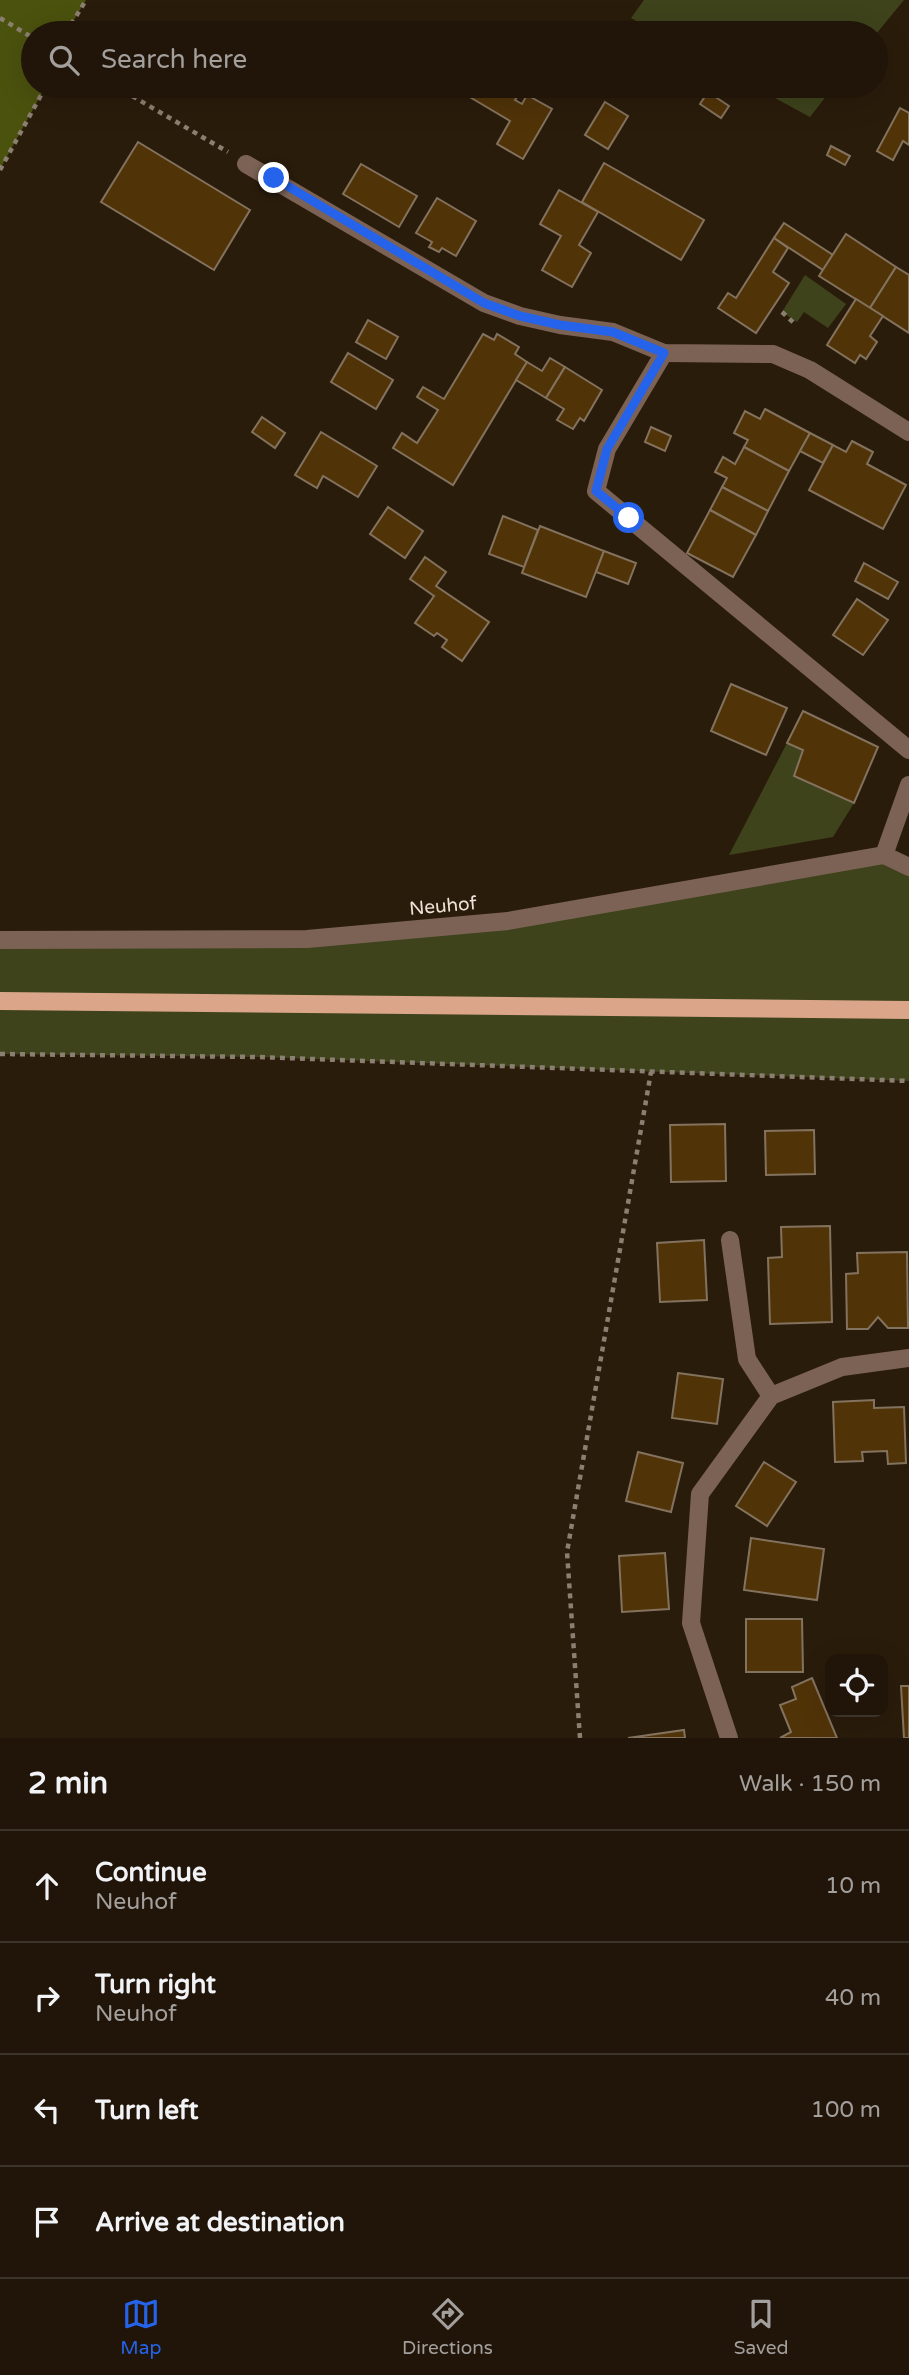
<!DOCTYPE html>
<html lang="en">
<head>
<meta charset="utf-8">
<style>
	body { margin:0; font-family:"Varela Round",sans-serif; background:#2d2216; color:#f1f3f6 }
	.controls { position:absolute; right:21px; bottom:21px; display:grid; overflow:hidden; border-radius:14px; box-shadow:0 7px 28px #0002 }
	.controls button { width:63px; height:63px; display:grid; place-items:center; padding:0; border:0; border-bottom:2px solid #3d3429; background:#201508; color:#f1f3f6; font:35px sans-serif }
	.stop { position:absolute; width:21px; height:21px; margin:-16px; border:5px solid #2563eb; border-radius:50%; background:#fff }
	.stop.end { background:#2563eb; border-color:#fff; box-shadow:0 2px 7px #0008 }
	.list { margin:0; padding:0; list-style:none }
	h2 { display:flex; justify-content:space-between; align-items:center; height:91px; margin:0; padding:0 28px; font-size:30px }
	h2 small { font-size:23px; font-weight:400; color:#a29f9c }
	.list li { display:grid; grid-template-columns:46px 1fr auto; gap:21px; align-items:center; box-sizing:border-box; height:112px; padding:0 28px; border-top:2px solid #3d3429 }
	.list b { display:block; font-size:26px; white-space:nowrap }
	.list p { margin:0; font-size:23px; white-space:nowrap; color:#a29f9c }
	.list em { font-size:23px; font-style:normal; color:#a29f9c }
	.icon { flex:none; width:38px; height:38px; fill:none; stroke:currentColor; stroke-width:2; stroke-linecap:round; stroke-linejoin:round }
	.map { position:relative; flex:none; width:909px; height:1738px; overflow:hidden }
	.search { position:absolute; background:#201508; box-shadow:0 7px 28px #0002; left:21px; right:21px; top:21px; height:77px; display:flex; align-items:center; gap:18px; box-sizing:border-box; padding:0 24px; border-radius:38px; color:#a29f9c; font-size:26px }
	.sheet { height:539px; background:#201508 }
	nav { display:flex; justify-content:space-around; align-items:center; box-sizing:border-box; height:98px; border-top:2px solid #3d3429; background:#201508; font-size:19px; color:#a29f9c }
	nav a { display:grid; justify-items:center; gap:4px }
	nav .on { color:#2563eb }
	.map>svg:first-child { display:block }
	.green { fill:#3e431c }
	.forest { fill:#4b520e }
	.building { fill:#513308; stroke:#83725e; stroke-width:2 }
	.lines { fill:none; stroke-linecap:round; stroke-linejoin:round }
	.path { stroke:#8b7f71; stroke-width:4.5; stroke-dasharray:5 5; stroke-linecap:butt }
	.minor { stroke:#7c6255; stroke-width:18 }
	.major { stroke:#daa589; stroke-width:18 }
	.route { stroke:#2563eb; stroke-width:9 }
	.labels { text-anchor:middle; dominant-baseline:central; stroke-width:7; stroke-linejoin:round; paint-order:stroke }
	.street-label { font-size:19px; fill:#ece2d7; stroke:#2a1c0b }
</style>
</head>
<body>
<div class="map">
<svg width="909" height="1738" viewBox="0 0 909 1738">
	<rect width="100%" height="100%" fill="#2a1c0b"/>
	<g class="green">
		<path d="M644,0h260l-28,34 -218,-1 -27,-15z"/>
		<path d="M753,86h81l-24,31z"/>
		<path d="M805,275l41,29 -18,24 -24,-16 -7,10 -15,-10z"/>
		<path d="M787,743l16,7 -9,26 60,27 -21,34 -104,18z"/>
		<path d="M884,855l25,12v214l-650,-24 -259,-3v-116l307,1 201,-18z"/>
	</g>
	<path class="forest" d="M0,0h86l-20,33h-33v53h13l-46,83z"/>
	<g class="building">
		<path d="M468,86h30l19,11 -2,3 7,4 5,-9 25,14 -29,50 -26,-15 13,-23 -47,-28z"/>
		<path d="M708,92l21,14 -8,12 -21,-14z"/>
		<path d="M605,102l23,14 -20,33 -23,-14z"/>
		<path d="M900,108l9,5v32l-6,-4 -10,19 -16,-9z"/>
		<path d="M138,142l112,68 -36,60 -113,-68z"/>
		<path d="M831,146l19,10 -5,9 -18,-10z"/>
		<path d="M604,163l100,57 -23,40 -99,-58z"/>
		<path d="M361,164l56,32 -18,31 -56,-33z"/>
		<path d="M559,190l39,22 -19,33 12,8 -19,34 -30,-17 19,-34 -21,-12z"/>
		<path d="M437,198l39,23 -20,35 -14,-8 -3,4 -10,-5 3,-5 -16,-9z"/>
		<path d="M784,223l49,32 -10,15 -49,-32z"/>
		<path d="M846,234l50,33 -26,41 -51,-32z"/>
		<path d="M774,238l14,10 -15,24 16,11 -33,50 -38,-25 10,-15 8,5z"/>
		<path d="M896,267l13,8v58l-39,-25z"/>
		<path d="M856,299l27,17 -13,20 7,6 -11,17 -6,-4 -5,8 -28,-18z"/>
		<path d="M368,320l30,17 -12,22 -30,-17z"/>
		<path d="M483,334l11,6 3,-6 22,13 -4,7 12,8 -74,123 -60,-37 9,-15 15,10 21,-33 -21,-13 6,-10 21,12z"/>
		<path d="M348,353l45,27 -17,29 -45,-27z"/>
		<path d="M550,358l15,9 -19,31 -30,-18 11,-18 15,9z"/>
		<path d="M565,367l37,23 -18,31 -4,-3 -7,11 -16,-9 7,-11 -18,-11z"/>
		<path d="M765,409l45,24 -21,38 -45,-24 4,-7 -14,-7 11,-22 15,8z"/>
		<path d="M262,417l23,16 -10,15 -23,-16z"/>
		<path d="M651,427l20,9 -6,15 -20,-9z"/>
		<path d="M321,432l56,34 -19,31 -35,-21 -6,12 -22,-13z"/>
		<path d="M810,433l23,12 -10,18 -23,-12z"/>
		<path d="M852,441l21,11 -6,12 39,21 -23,44 -74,-39 24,-45 13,7z"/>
		<path d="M744,447l45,24 -21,40 -46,-24 5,-9 -12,-6 8,-15 12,7z"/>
		<path d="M722,487l46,24 -12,24 -46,-25z"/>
		<path d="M388,507l35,24 -18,27 -35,-24z"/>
		<path d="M710,510l46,25 -23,42 -46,-24z"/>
		<path d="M503,516l35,14 -14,37 -35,-13z"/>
		<path d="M540,526l64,25 -18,46 -64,-24z"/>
		<path d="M604,551l32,12 -8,21 -32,-12z"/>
		<path d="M425,557l21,15 -10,14 53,36 -27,39 -20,-14 5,-7 -10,-7 -3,3 -19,-13 19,-27 -24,-17z"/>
		<path d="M864,563l34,19 -10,17 -33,-18z"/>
		<path d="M857,599l31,21 -25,35 -30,-20z"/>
		<path d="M731,684l56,24 -21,47 -55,-24z"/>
		<path d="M803,711l75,36 -24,56 -60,-27 9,-26 -16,-7z"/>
		<path d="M725,1124l1,57 -55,1 -1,-57z"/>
		<path d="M814,1130l1,44 -49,1 -1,-44z"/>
		<path d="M830,1226l2,96 -62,2 -2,-66 14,-1 -1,-30z"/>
		<path d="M704,1240l3,60 -47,2 -3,-59z"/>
		<path d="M907,1252l1,76h-20l-10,-11 -10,12h-21l-1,-55 12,-1 -1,-20z"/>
		<path d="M678,1373l45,6 -6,45 -45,-6z"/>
		<path d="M874,1400v8l30,-1 2,56 -18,1 -1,-13 -25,1 1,9 -28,1 -2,-60z"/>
		<path d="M638,1452l45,11 -12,49 -45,-11z"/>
		<path d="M764,1462l32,20 -29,44 -31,-20z"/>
		<path d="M751,1538l73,11 -7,51 -73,-10z"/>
		<path d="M665,1553l4,56 -47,3 -3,-56z"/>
		<path d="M746,1619h56l1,53h-57z"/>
		<path d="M812,1678l25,60h-57l11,-6 -11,-27 16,-6 -4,-12z"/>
		<path d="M901,1686h8v52h-5z"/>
		<path d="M684,1730l1,8h-57z"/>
	</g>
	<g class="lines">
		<g class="path">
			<path d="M0,18l33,20"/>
			<path d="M66,33l20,-33"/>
			<path d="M115,86l113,66"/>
			<path d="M0,170l46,-84"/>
			<path d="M782,312l14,13"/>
			<path d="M0,1054l258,3 651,24"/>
			<path d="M580,1738l-13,-186 84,-480"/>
		</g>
		<g class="minor">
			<path d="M246,164l238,139 36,13 40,9 53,7 51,21 109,1 37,16 99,62"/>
			<path d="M664,353l-57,96 -11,42 313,259"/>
			<path d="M884,855l25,-70"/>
			<path d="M0,940l307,-1 201,-18 376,-66 25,12"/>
			<path d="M730,1240l17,119 24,37"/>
			<path d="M729,1738l-38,-115 9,-129 71,-98 71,-29 67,-9"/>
		</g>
		<path class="major" d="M0,1001l909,9"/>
	</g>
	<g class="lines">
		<path class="route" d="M274,178l210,125 36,13 40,9 53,7 51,21 -57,96 -11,42 33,27"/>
	</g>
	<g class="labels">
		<g class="street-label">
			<text transform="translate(443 906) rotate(-5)">Neuhof</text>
		</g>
	</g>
</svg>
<div class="controls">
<button><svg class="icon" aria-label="locate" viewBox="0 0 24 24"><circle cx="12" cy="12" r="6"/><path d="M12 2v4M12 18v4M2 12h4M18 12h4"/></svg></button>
</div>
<div class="stop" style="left:629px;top:518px"></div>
<div class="stop end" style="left:274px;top:178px"></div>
<div class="search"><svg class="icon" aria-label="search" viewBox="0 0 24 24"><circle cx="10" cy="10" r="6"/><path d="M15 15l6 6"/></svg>Search here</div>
</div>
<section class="sheet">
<h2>2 min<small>Walk · 150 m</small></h2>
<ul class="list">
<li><svg class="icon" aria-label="ahead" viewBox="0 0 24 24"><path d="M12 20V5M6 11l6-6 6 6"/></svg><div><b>Continue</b><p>Neuhof</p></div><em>10 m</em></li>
<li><svg class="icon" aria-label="right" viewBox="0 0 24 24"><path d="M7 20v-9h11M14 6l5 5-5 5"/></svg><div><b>Turn right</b><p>Neuhof</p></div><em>40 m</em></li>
<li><svg class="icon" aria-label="left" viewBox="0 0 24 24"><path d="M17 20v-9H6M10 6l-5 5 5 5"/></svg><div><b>Turn left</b></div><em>100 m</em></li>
<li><svg class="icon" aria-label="arrive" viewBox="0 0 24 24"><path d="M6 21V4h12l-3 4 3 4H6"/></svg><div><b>Arrive at destination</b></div></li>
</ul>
</section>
<nav>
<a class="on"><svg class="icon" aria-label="map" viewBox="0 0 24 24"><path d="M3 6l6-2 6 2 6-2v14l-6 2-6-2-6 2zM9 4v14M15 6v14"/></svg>Map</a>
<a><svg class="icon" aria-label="directions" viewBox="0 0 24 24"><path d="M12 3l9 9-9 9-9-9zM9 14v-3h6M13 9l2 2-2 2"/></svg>Directions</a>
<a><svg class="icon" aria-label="saved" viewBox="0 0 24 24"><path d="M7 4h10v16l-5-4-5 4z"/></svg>Saved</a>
</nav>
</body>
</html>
